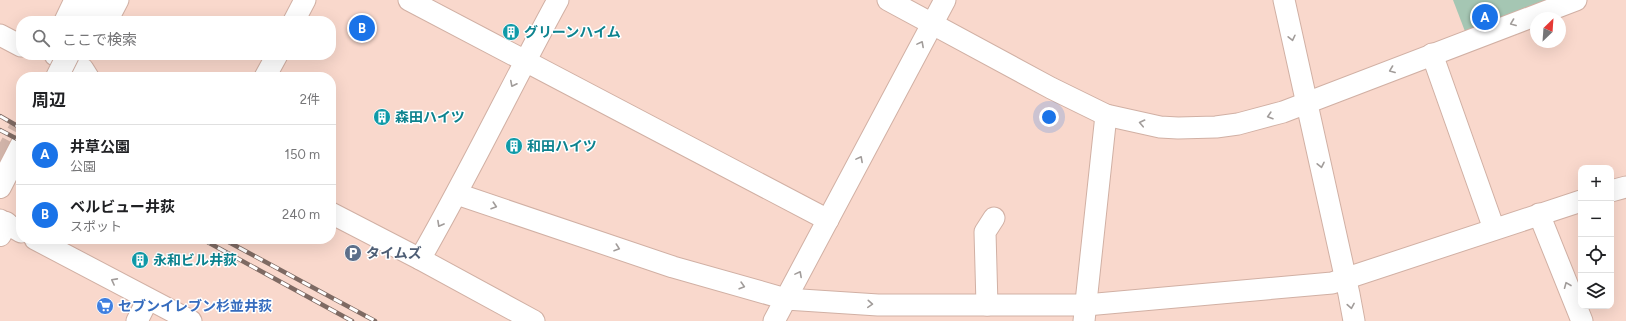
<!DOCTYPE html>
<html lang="ja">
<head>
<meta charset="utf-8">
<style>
	body { margin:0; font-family:Figtree,"Noto Sans JP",sans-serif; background:#f6f6f6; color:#202124 }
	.controls { position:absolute; right:12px; bottom:12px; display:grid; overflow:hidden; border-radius:8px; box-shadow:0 4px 16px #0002 }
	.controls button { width:36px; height:36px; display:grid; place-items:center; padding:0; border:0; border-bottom:1px solid #e0e0e0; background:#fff; color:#202124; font:20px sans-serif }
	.compass { position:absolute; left:1530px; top:12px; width:36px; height:36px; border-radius:50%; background:#fff; box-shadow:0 4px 16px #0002; rotate:25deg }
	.you { position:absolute; left:1049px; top:117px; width:14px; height:14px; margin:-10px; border:3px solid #fff; border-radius:50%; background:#1a73e8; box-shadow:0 0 0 6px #1a73e833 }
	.badge { display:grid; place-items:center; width:26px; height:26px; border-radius:50%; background:#1a73e8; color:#fff; font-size:13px; font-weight:700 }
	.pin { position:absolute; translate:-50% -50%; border:2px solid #fff; box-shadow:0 1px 4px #0006 }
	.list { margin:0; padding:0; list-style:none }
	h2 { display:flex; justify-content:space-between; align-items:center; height:52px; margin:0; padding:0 16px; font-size:17px }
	h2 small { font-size:13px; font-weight:400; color:#757577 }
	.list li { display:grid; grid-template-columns:26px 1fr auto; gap:12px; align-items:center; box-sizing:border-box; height:60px; padding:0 16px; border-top:1px solid #e0e0e0 }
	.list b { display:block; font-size:15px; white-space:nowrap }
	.list p { margin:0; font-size:13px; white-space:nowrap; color:#757577 }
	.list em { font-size:13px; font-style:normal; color:#757577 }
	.icon { flex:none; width:22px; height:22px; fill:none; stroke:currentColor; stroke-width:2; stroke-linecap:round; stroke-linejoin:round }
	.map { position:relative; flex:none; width:1626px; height:321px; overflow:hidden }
	.search { position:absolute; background:#fff; box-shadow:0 4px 16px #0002; left:16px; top:16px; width:320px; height:44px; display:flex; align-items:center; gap:10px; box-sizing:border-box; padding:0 14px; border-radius:16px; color:#757577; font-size:15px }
	.panel { position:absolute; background:#fff; box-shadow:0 4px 16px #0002; left:16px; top:72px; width:320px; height:172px; border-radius:16px }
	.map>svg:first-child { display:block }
	.green { fill:#a5c6b3 }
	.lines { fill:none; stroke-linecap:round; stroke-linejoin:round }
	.major-tunnel { stroke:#d1b4a9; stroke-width:22; stroke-dasharray:22 11; stroke-linecap:butt }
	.minor-casing { stroke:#d1b0a4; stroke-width:23 }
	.major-casing { stroke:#d1b0a4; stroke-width:24 }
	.minor { stroke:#fff; stroke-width:21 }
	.major { stroke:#fff; stroke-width:22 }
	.rail-casing { stroke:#7e6a63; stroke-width:4.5 }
	.rail { stroke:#fff; stroke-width:3; stroke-dasharray:9; stroke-linecap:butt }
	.major-bridge-casing { stroke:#d1b0a4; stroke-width:24; stroke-linecap:butt }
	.major-bridge { stroke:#fff; stroke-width:22 }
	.oneway { stroke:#a19c9a }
	.labels { text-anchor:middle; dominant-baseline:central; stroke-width:3; stroke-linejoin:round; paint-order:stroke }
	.culture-label { font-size:14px; font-weight:bold; fill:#0d838f; stroke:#fff; text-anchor:start }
	.service-label { font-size:14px; font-weight:bold; fill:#4e5e75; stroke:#fff; text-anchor:start }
	.shop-label { font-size:14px; font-weight:bold; fill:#366cbe; stroke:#fff; text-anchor:start }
</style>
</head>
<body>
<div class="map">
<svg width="1626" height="321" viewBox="0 0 1626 321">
	<rect width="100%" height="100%" fill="#f9d8cc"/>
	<path class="green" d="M1453,0h102l-89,34z"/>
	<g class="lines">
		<path class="major-tunnel" d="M2,162l19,-36"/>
		<g class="minor-casing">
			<g id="minor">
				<path d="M409,0l419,220"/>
				<path d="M888,0l163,88 55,27 54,12 18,1 38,-1 22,-3 45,-12 293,-112"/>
				<path d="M1284,0l65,294 5,27"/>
				<path d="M65,21l10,-21"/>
				<path d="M107,21l11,-21"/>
				<path d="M294,21l11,-21"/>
				<path d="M0,35l21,11"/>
				<path d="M1432,54l62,175"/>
				<path d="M55,55l28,14 5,8"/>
				<path d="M265,77l12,-22"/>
				<path d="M1611,191l15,-4"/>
				<path d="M457,194l216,73 113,32 92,6h208l246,-22 249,-82"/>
				<path d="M331,213l89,46 114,62"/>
				<path d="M1539,214l43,107"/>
				<path d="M0,220l21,12"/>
				<path d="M35,239l156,82"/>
				<path d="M420,259c49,-85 91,-173 138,-259"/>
				<path d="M987,305l-2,-73 9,-14"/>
				<path d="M137,321l11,-22"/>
				<path d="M774,321l171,-321"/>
				<path d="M1084,321l22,-206"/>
			</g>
		</g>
		<g class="major-casing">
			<g id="major">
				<path d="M86,21l10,-21"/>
				<path d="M0,187l21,-41"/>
				<path d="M0,235l6,-12"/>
			</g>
		</g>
		<use href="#minor" class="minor"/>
		<use href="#major" class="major"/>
		<g class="rail-casing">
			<g id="rail">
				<path d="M0,116l21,12"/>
				<path d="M0,130l21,11"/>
				<path d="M202,239l150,82"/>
				<path d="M223,239l152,82"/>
			</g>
		</g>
		<use href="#rail" class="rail"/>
		<g class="major-bridge-casing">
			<path id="major-bridge" d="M57,77l11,-22"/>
		</g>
		<use href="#major-bridge" class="major-bridge"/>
	</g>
	<defs><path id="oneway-chevron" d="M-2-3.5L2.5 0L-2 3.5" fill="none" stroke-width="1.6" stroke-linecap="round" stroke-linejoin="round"/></defs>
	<g class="oneway">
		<use href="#oneway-chevron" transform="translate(1513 23) rotate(159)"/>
		<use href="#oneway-chevron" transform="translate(1292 38) rotate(77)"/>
		<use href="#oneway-chevron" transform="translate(921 44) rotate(-62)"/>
		<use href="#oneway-chevron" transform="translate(1392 70) rotate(159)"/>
		<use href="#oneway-chevron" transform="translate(513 84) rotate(117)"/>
		<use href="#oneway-chevron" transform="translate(1270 116) rotate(163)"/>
		<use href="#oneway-chevron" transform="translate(1142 123) rotate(-168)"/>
		<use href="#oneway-chevron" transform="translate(860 159) rotate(-62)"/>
		<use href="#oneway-chevron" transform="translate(1321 165) rotate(78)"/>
		<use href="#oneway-chevron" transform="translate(494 206) rotate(18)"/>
		<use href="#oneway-chevron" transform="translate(440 224) rotate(119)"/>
		<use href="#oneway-chevron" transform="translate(617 248) rotate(19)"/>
		<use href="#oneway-chevron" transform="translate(799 274) rotate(-62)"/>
		<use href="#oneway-chevron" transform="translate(114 281) rotate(-152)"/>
		<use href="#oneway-chevron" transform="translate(1567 285) rotate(-112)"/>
		<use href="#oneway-chevron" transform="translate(742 286) rotate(16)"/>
		<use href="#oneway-chevron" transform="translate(870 304) rotate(4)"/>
		<use href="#oneway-chevron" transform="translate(1351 306) rotate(80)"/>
	</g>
	<defs>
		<g id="building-disc" transform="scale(0.9)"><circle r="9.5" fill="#0f9aa8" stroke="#fff"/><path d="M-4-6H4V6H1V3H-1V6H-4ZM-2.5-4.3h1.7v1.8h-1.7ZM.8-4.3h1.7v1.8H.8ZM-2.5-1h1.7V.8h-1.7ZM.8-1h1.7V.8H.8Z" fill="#fff"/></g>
		<g id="parking-disc" transform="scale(0.9)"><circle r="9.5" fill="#5c6f8a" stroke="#fff"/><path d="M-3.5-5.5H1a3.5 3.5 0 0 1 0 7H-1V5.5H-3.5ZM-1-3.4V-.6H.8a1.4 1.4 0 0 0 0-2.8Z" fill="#fff"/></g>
		<g id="supermarket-disc" transform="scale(0.9)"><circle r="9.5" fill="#3f7fe0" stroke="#fff"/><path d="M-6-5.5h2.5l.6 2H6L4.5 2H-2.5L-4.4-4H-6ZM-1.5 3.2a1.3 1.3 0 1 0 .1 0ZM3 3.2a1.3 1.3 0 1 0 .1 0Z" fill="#fff"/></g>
	</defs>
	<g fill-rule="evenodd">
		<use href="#building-disc" x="511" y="32"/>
		<use href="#building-disc" x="382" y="117"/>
		<use href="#building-disc" x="514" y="146"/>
		<use href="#parking-disc" x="353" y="253"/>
		<use href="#building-disc" x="140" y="260"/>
		<use href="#supermarket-disc" x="105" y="306"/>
	</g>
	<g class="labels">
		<g class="culture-label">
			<text x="524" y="32">グリーンハイム</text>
			<text x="395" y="117">森田ハイツ</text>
			<text x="527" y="146">和田ハイツ</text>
			<text x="153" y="260">永和ビル井荻</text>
		</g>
		<g class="service-label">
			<text x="366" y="253">タイムズ</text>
		</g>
		<g class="shop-label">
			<text x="118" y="306">セブンイレブン杉並井荻</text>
		</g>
	</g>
</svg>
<div class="controls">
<button>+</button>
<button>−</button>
<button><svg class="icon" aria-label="locate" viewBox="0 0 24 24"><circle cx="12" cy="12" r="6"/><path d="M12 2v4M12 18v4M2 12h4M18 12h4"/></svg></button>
<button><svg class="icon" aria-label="layers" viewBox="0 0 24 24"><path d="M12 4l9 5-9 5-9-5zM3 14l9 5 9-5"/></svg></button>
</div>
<svg class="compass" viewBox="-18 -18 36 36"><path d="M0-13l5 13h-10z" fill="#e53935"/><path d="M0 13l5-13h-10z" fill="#757577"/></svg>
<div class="you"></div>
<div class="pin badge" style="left:1485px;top:17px">A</div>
<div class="pin badge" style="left:362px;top:28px">B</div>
<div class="search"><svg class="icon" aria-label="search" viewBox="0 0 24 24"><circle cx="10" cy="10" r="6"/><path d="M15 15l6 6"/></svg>ここで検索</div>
<section class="panel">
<h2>周辺<small>2件</small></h2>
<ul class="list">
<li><span class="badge">A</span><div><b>井草公園</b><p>公園</p></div><em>150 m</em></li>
<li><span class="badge">B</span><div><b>ベルビュー井荻</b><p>スポット</p></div><em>240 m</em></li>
</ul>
</section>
</div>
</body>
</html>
